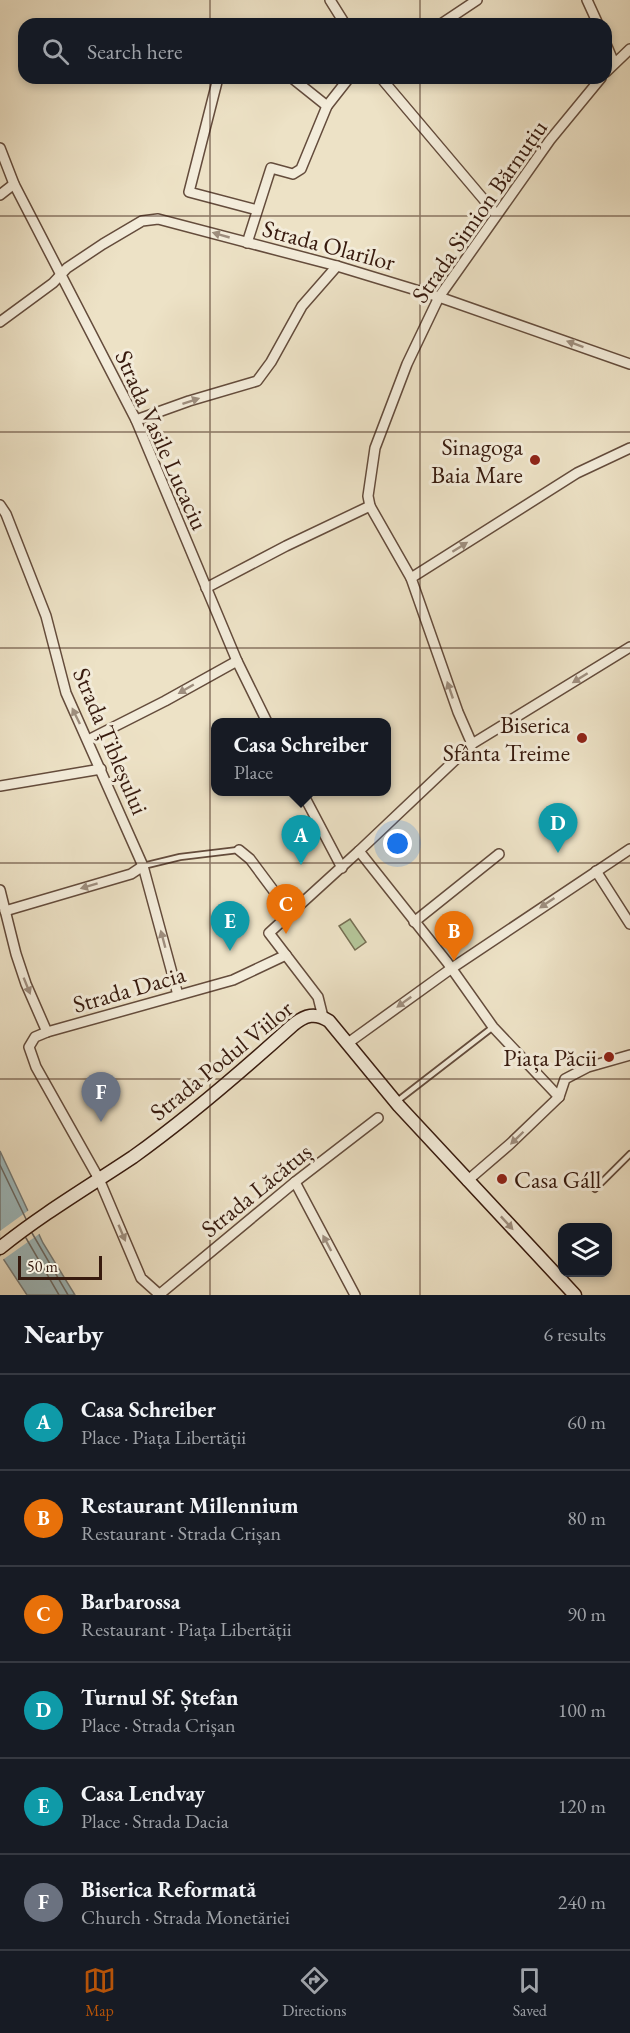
<!DOCTYPE html>
<html lang="en">
<head>
<meta charset="utf-8">
<style>
	body { margin:0; font-family:"EB Garamond",serif; background:#242831; color:#f1f3f6 }
	.controls { position:absolute; right:18px; bottom:18px; display:grid; overflow:hidden; border-radius:12px; box-shadow:0 3px 9px #0003 }
	.controls button { width:54px; height:54px; display:grid; place-items:center; padding:0; border:0; border-bottom:2px solid #363941; background:#171b24; color:#f1f3f6; font:30px sans-serif }
	.scale { position:absolute; left:18px; bottom:15px; width:84px; box-sizing:border-box; padding-left:6px; border:3px solid #371a0e; border-top:0; font-size:16px; line-height:21px; white-space:nowrap; color:#371a0e; -webkit-text-stroke:4px #f3ecda; paint-order:stroke }
	.you { position:absolute; left:398px; top:844px; width:21px; height:21px; margin:-15px; border:4px solid #fff; border-radius:50%; background:#1a73e8; box-shadow:0 0 0 9px #1a73e833 }
	.badge { display:grid; place-items:center; width:39px; height:39px; border-radius:50%; background:#b45309; color:#fff; font-size:20px; font-weight:700 }
	.pin { position:absolute; translate:-50% -50px; filter:drop-shadow(0 2px 3px #0008) }
	.pin::after { content:''; position:absolute; top:32px; width:21px; height:18px; background:inherit; clip-path:polygon(0 0,100% 0,50% 100%) }
	.popup { position:absolute; left:211px; top:718px; width:180px; height:78px; box-sizing:border-box; display:grid; place-content:center; border-radius:12px; background:#171b24; filter:drop-shadow(0 2px 4px #0005); font-size:20px; white-space:nowrap; color:#9ea1a6 }
	.popup b { font-size:22px; color:#f1f3f6 }
	.popup::after { content:''; position:absolute; left:50%; top:100%; margin-left:-12px; border:12px solid transparent; border-top-color:#171b24 }
	.list { margin:0; padding:0; list-style:none }
	h2 { display:flex; justify-content:space-between; align-items:center; height:78px; margin:0; padding:0 24px; font-size:26px }
	h2 small { font-size:20px; font-weight:400; color:#9ea1a6 }
	.list li { display:grid; grid-template-columns:39px 1fr auto; gap:18px; align-items:center; box-sizing:border-box; height:96px; padding:0 24px; border-top:2px solid #363941 }
	.list b { display:block; font-size:22px; white-space:nowrap }
	.list p { margin:0; font-size:20px; white-space:nowrap; color:#9ea1a6 }
	.list em { font-size:20px; font-style:normal; color:#9ea1a6 }
	.icon { flex:none; width:33px; height:33px; fill:none; stroke:currentColor; stroke-width:2; stroke-linecap:round; stroke-linejoin:round }
	.map { position:relative; flex:none; width:630px; height:1295px; overflow:hidden }
	.search { position:absolute; background:#171b24; box-shadow:0 3px 9px #0003; left:18px; right:18px; top:18px; height:66px; display:flex; align-items:center; gap:15px; box-sizing:border-box; padding:0 21px; border-radius:18px; color:#9ea1a6; font-size:22px }
	.sheet { height:654px; background:#171b24 }
	nav { display:flex; justify-content:space-around; align-items:center; box-sizing:border-box; height:84px; border-top:2px solid #363941; background:#171b24; font-size:16px; color:#9ea1a6 }
	nav a { display:grid; justify-items:center; gap:3px }
	nav .on { color:#b45309 }
	.map>svg:first-child { display:block }
	.green { fill:#b4c498; stroke:#766f53; stroke-width:1.5 }
	.water { fill:#9ebbbf; stroke:#757b78; stroke-width:1.5 }
	.pier { fill:#ede2c6 }
	.lines { fill:none; stroke-linecap:round; stroke-linejoin:round }
	.shore { stroke:#6a6a66; stroke-width:1.5 }
	.lane-casing { stroke:#644c3c; stroke-width:8 }
	.street-casing { stroke:#644c3c; stroke-width:12 }
	.secondary-casing { stroke:#371a0e; stroke-width:15 }
	.lane { stroke:#f3ecda; stroke-width:4.5 }
	.street { stroke:#f3ecda; stroke-width:9 }
	.secondary { stroke:#f3ecda; stroke-width:12 }
	.oneway { fill:#9e8e7e }
	.grid { fill:none; stroke:#371a0e; stroke-width:1.5; stroke-opacity:0.55 }
	.poi-dot { fill:#8f2418; stroke:#f3ecda; stroke-width:2 }
	.labels { text-anchor:middle; dominant-baseline:central; stroke-width:6; stroke-linejoin:round; paint-order:stroke }
	.street-label { font-size:24px; fill:#371a0e; stroke:#f3ecda }
	.poi-label { font-size:24px; fill:#371a0e; stroke:#f3ecda; text-anchor:end }
</style>
</head>
<body>
<div class="map">
<svg width="630" height="1295" viewBox="0 0 630 1295">
	<rect width="100%" height="100%" fill="#ede2c6"/>
	<filter id="stains"><feTurbulence type="fractalNoise" baseFrequency=".00333" numOctaves="4"/><feColorMatrix values="0 0 0 0 .2 0 0 0 0 .09 0 0 0 0 .02 0 0 0 .5 -.17"/></filter>
	<radialGradient id="worn" r=".72"><stop offset=".6" stop-color="#630" stop-opacity="0"/><stop offset="1" stop-color="#630" stop-opacity=".3"/></radialGradient>
	<path class="green" d="M350,919l16,23 -11,8 -16,-24z"/>
	<path class="water" d="M0,1151l43,92 32,52h-48l-27,-41z"/>
	<path class="pier" d="M29,1210l13,22 -41,29 -1,-30z"/>
	<g class="lines">
		<g class="shore">
			<path d="M0,1165l26,54"/>
			<path d="M32,1233l36,62"/>
			<path d="M26,1238l33,57"/>
		</g>
		<g class="lane-casing">
			<g id="lane">
				<path d="M143,866l37,-9 58,-7"/>
				<path d="M396,1102l97,-75"/>
				<path d="M595,1189l35,-35"/>
			</g>
		</g>
		<g class="street-casing">
			<g id="street">
				<path d="M330,0l15,24"/>
				<path d="M587,0l11,24"/>
				<path d="M441,24l36,-24"/>
				<path d="M606,44l8,19"/>
				<path d="M606,72l24,-23"/>
				<path d="M218,78l-29,114 68,18"/>
				<path d="M292,78l35,28"/>
				<path d="M381,78l115,136"/>
				<path d="M0,148l14,36 122,236 101,241 30,61"/>
				<path d="M0,195l14,-11"/>
				<path d="M247,243l24,-75 22,6 8,-5 26,-63 22,-28"/>
				<path d="M0,322l53,-39 14,-15 36,-24 39,-23 16,-2 179,47 102,31 191,67"/>
				<path d="M136,420l53,-19 68,-20 14,-19 31,-56 35,-40"/>
				<path d="M0,505l6,9 40,102 20,77 77,173 35,129"/>
				<path d="M411,578l166,-105 53,-25"/>
				<path d="M206,588l80,-42 84,-40"/>
				<path d="M88,740l77,-39 72,-40"/>
				<path d="M472,744l-14,-32 -47,-134 -41,-72 -2,-10 7,-48 32,-84 32,-67 111,-157 51,-62"/>
				<path d="M0,786l101,-17"/>
				<path d="M302,792l40,76"/>
				<path d="M239,850l11,9 41,55"/>
				<path d="M359,851l113,-107 158,-97"/>
				<path d="M596,871l34,53"/>
				<path d="M0,890l16,64 10,30 21,48"/>
				<path d="M5,911l126,-37 12,-8"/>
				<path d="M414,922l85,-68"/>
				<path d="M323,1017l-5,-20 -49,-64 90,-82 88,111 46,65 66,70"/>
				<path d="M348,1043l104,-75 178,-119"/>
				<path d="M467,1181l43,-37 49,-47 6,-18 23,-12 42,-12"/>
				<path d="M295,1182l60,113"/>
				<path d="M160,1294l135,-112 83,-64"/>
				<path d="M160,1295l-19,-17 -42,-99 -63,-112 -7,-20 6,-10 12,-5 186,-52 53,-25"/>
			</g>
		</g>
		<g class="secondary-casing">
			<path id="secondary" d="M0,1248c42,-34 88,-61 133,-91 56,-40 109,-86 160,-132 12,-10 22,-13 36,-4l70,85 176,189"/>
		</g>
		<use href="#lane" class="lane"/>
		<use href="#street" class="street"/>
		<use href="#secondary" class="secondary"/>
	</g>
	<defs><path id="oneway-solid" d="M-6-.8H1V-3.2L6.5 0L1 3.2V.8H-6Z" transform="scale(1.5)"/></defs>
	<g class="oneway">
		<use href="#oneway-solid" transform="translate(221 235) rotate(-164)"/>
		<use href="#oneway-solid" transform="translate(575 344) rotate(-160)"/>
		<use href="#oneway-solid" transform="translate(191 401) rotate(-18)"/>
		<use href="#oneway-solid" transform="translate(460 547) rotate(-32)"/>
		<use href="#oneway-solid" transform="translate(580 678) rotate(148)"/>
		<use href="#oneway-solid" transform="translate(186 689) rotate(150)"/>
		<use href="#oneway-solid" transform="translate(450 690) rotate(-109)"/>
		<use href="#oneway-solid" transform="translate(76 716) rotate(-116)"/>
		<use href="#oneway-solid" transform="translate(89 886) rotate(163)"/>
		<use href="#oneway-solid" transform="translate(547 903) rotate(146)"/>
		<use href="#oneway-solid" transform="translate(163 939) rotate(-105)"/>
		<use href="#oneway-solid" transform="translate(27 986) rotate(68)"/>
		<use href="#oneway-solid" transform="translate(404 1002) rotate(144)"/>
		<use href="#oneway-solid" transform="translate(517 1138) rotate(136)"/>
		<use href="#oneway-solid" transform="translate(507 1223) rotate(47)"/>
		<use href="#oneway-solid" transform="translate(122 1233) rotate(67)"/>
		<use href="#oneway-solid" transform="translate(327 1243) rotate(-118)"/>
	</g>
	<path class="grid" d="M210,0v24M420,0v24M210,78v1217M420,78v1217M0,216h630M0,432h630M0,648h630M0,863h630M0,1079h630"/>
	<g class="poi-dot">
		<circle cx="535" cy="460" r="6"/>
		<circle cx="582" cy="738" r="6"/>
		<circle cx="609" cy="1057" r="6"/>
		<circle cx="502" cy="1179" r="6"/>
	</g>
	<g class="labels">
		<g class="street-label">
			<text transform="translate(479 211) rotate(-55)">Strada Simion Bărnuțiu</text>
			<text transform="translate(329 245) rotate(15)">Strada Olarilor</text>
			<text transform="translate(162 440) rotate(66)">Strada Vasile Lucaciu</text>
			<text transform="translate(111 741) rotate(67)">Strada Țibleșului</text>
			<text transform="translate(129 989) rotate(-16)">Strada Dacia</text>
			<text transform="translate(221 1060) rotate(-39)">Strada Podul Viilor</text>
			<text transform="translate(256 1190) rotate(-39)">Strada Lăcătuș</text>
		</g>
		<g class="poi-label">
			<text x="523" y="446">Sinagoga<tspan x="523" dy="28">Baia Mare</tspan></text>
			<text x="570" y="724">Biserica<tspan x="570" dy="28">Sfânta Treime</tspan></text>
			<text x="597" y="1057">Piața Păcii</text>
			<text x="514" y="1179" text-anchor="start">Casa Gáll</text>
		</g>
	</g>
	<rect width="100%" height="100%" filter="url(#stains)"/>
	<rect width="100%" height="100%" fill="url(#worn)"/>
</svg>
<div class="controls">
<button><svg class="icon" aria-label="layers" viewBox="0 0 24 24"><path d="M12 4l9 5-9 5-9-5zM3 14l9 5 9-5"/></svg></button>
</div>
<div class="scale">50 m</div>
<div class="you"></div>
<div class="pin badge" style="left:301px;top:865px;background:#0f9aa8">A</div>
<div class="popup"><b>Casa Schreiber</b>Place</div>
<div class="pin badge" style="left:454px;top:961px;background:#e8710a">B</div>
<div class="pin badge" style="left:286px;top:934px;background:#e8710a">C</div>
<div class="pin badge" style="left:558px;top:853px;background:#0f9aa8">D</div>
<div class="pin badge" style="left:230px;top:951px;background:#0f9aa8">E</div>
<div class="pin badge" style="left:101px;top:1122px;background:#6b7280">F</div>
<div class="search"><svg class="icon" aria-label="search" viewBox="0 0 24 24"><circle cx="10" cy="10" r="6"/><path d="M15 15l6 6"/></svg>Search here</div>
</div>
<section class="sheet">
<h2>Nearby<small>6 results</small></h2>
<ul class="list">
<li><span class="badge" style="background:#0f9aa8">A</span><div><b>Casa Schreiber</b><p>Place · Piața Libertății</p></div><em>60 m</em></li>
<li><span class="badge" style="background:#e8710a">B</span><div><b>Restaurant Millennium</b><p>Restaurant · Strada Crișan</p></div><em>80 m</em></li>
<li><span class="badge" style="background:#e8710a">C</span><div><b>Barbarossa</b><p>Restaurant · Piața Libertății</p></div><em>90 m</em></li>
<li><span class="badge" style="background:#0f9aa8">D</span><div><b>Turnul Sf. Ștefan</b><p>Place · Strada Crișan</p></div><em>100 m</em></li>
<li><span class="badge" style="background:#0f9aa8">E</span><div><b>Casa Lendvay</b><p>Place · Strada Dacia</p></div><em>120 m</em></li>
<li><span class="badge" style="background:#6b7280">F</span><div><b>Biserica Reformată</b><p>Church · Strada Monetăriei</p></div><em>240 m</em></li>
</ul>
</section>
<nav>
<a class="on"><svg class="icon" aria-label="map" viewBox="0 0 24 24"><path d="M3 6l6-2 6 2 6-2v14l-6 2-6-2-6 2zM9 4v14M15 6v14"/></svg>Map</a>
<a><svg class="icon" aria-label="directions" viewBox="0 0 24 24"><path d="M12 3l9 9-9 9-9-9zM9 14v-3h6M13 9l2 2-2 2"/></svg>Directions</a>
<a><svg class="icon" aria-label="saved" viewBox="0 0 24 24"><path d="M7 4h10v16l-5-4-5 4z"/></svg>Saved</a>
</nav>
</body>
</html>
